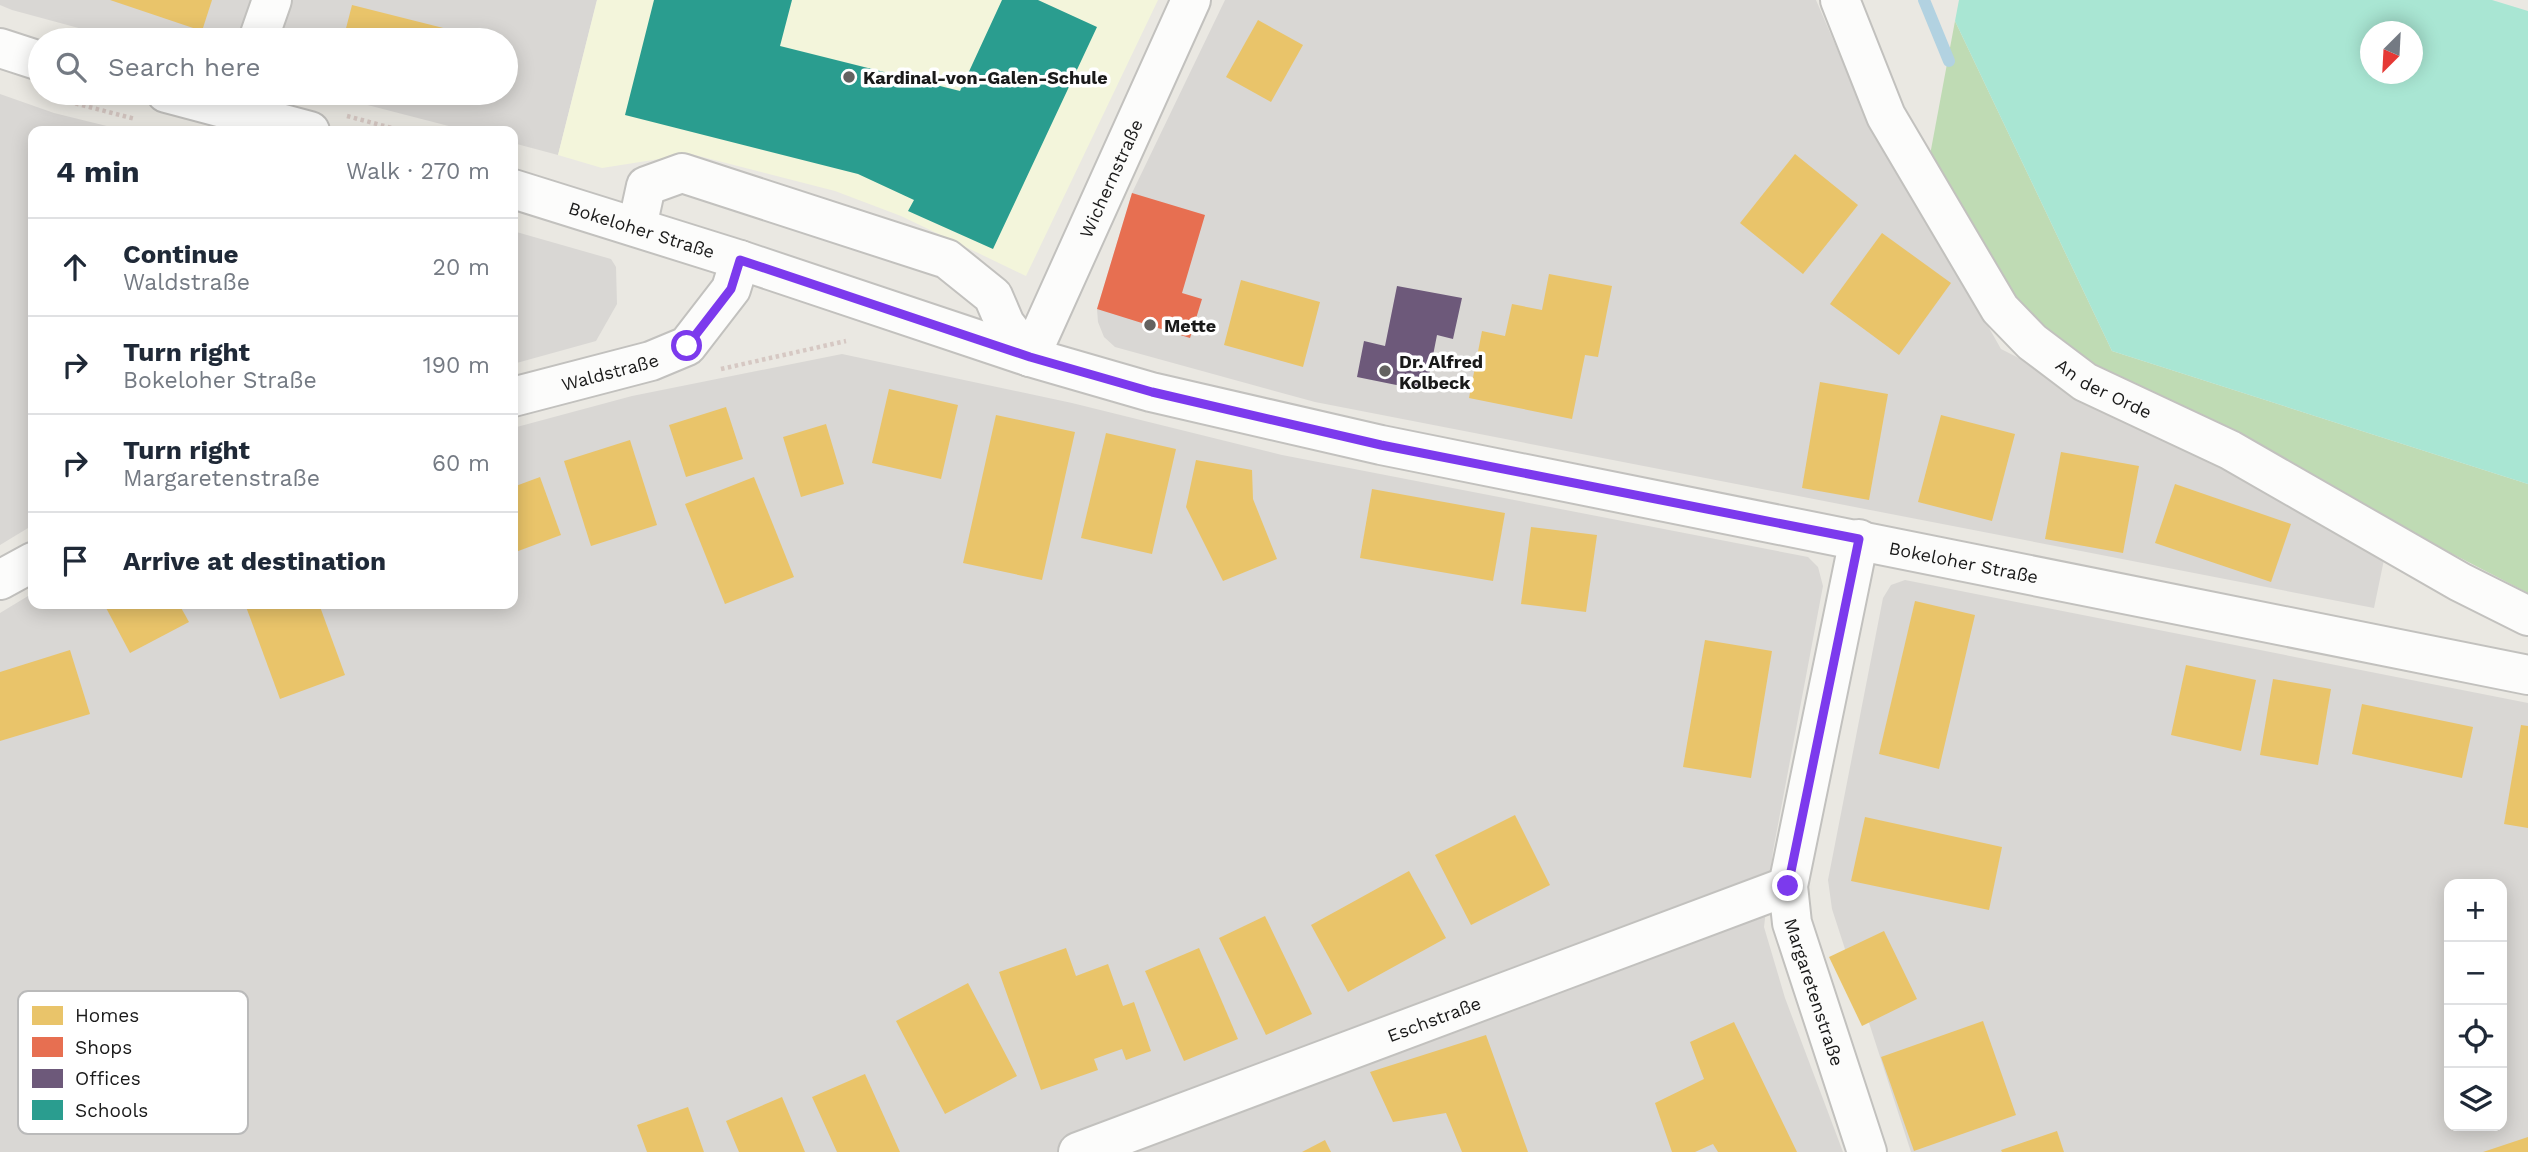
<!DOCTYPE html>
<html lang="en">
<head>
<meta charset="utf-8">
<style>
	body { margin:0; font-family:"Work Sans",sans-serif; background:#f2f2f3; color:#1f2937 }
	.controls { position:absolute; right:21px; bottom:21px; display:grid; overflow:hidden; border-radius:14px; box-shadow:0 4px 18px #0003 }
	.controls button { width:63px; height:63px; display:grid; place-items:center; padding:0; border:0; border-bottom:2px solid #e0e1e3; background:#fff; color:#1f2937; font:35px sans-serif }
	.compass { position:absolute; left:2360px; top:21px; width:63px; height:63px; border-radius:50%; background:#fff; box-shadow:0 4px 18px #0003; rotate:204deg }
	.stop { position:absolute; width:21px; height:21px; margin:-16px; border:5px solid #7c3aed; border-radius:50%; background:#fff }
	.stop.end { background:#7c3aed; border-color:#fff; box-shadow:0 2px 7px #0008 }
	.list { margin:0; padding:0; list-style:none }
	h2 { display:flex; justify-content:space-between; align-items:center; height:91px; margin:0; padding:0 28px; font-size:30px }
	h2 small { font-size:23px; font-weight:400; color:#747a83 }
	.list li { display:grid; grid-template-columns:46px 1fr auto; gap:21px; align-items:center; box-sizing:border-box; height:98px; padding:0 28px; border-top:2px solid #e0e1e3 }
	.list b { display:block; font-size:26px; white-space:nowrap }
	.list p { margin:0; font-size:23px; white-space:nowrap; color:#747a83 }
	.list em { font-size:23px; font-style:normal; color:#747a83 }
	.icon { flex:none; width:38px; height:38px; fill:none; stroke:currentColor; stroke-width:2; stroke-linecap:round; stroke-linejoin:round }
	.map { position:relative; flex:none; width:2528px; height:1152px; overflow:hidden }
	.search { position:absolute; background:#fff; box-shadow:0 4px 18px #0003; left:28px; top:28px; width:490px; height:77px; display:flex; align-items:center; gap:18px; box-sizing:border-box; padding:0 24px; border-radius:38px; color:#747a83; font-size:26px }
	.panel { position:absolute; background:#fff; box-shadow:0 4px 18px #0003; left:28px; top:126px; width:490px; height:483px; border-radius:14px }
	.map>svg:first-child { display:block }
	.residential { fill:#d9d7d4; fill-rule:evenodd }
	.education { fill:#f3f5db }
	.forest { fill:#bfdbb4 }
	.pitch { fill:#a9e6d3; fill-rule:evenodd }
	.homes { fill:#e9c46a }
	.shops { fill:#e76f51 }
	.offices { fill:#6d597a }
	.schools { fill:#2a9d8f }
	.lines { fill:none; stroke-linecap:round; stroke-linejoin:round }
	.stream { stroke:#b2d2e1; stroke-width:12 }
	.minor-casing { stroke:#c2c1be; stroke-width:42 }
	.path { stroke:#d6c8c3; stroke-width:4.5; stroke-dasharray:3.5 3.5; stroke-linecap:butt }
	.minor { stroke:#fcfcfb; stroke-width:38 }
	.route { stroke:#7c3aed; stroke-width:9 }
	.poi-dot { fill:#636260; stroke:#fff; stroke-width:2.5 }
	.labels { text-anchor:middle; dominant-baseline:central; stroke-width:7; stroke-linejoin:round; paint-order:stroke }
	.poi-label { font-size:18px; font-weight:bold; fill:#1a1a1a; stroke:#fff; text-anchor:start }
	.street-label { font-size:18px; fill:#1a1a1a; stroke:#fff }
	.key { fill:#fff; stroke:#bababa; stroke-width:2 }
	.key-label { font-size:19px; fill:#1a1a1a }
</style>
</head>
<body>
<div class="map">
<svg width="2528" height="1152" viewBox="0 0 2528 1152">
	<rect width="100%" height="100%" fill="#eae8e2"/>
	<g class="residential">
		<path d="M0,0h597l-39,155 -45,-12v-12h-45l-147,-38h185v-53h-383l-111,-30 -12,-5z"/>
		<path d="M1225,0h591l40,93 145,256 214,109 171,92 -12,58 -1059,-206 -200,-55 -11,-10 -6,-15 -1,-13 35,-116z"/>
		<path d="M0,94l54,19 73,18h-94v394l-33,20z"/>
		<path d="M513,231l98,28 5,8 1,37 -21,37 -83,23z"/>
		<path d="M842,354l230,49 210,52 526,102 10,10 5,19 -50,265 -9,76 21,71 58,154h-1843v-539l33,-20v11h480v-176l119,-32z"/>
		<path d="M1905,580l623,123v449h-617l-79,-243 -4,-29 55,-282 8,-13zM2449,884h53v242h-53z"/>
	</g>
	<path class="education" d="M597,0h561l-132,276 -125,-60 -66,-25 -144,-37 -89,14 -44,-13z"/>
	<path class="forest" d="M1955,21l157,330 416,133v109l-461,-239 -60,-55 -77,-144z"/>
	<path class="pitch" d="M1959,0h533l36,11v473l-416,-133 -157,-330zM2370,32h42v42h-42z"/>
	<g class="homes">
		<path d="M110,0h102l-10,31z"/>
		<path d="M352,5l127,32 -1,3h-135z"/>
		<path d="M1258,20l45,25 -32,57 -45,-25z"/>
		<path d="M437,93h28l-2,7z"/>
		<path d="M1795,154l63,51 -55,69 -63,-51z"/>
		<path d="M1882,233l69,50 -52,72 -69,-51z"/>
		<path d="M1549,274l63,12 -14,71 -13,-2 -13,64 -103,-21 13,-67 23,5 7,-32 30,6z"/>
		<path d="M1241,280l79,22 -17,65 -79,-22z"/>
		<path d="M1820,382l68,12 -19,106 -67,-12z"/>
		<path d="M889,389l69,16 -17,74 -69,-16z"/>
		<path d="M726,407l17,52 -57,18 -17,-52z"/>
		<path d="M996,415l79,17 -33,148 -79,-17z"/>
		<path d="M1941,415l74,19 -23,87 -74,-19z"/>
		<path d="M826,424l18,60 -43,13 -18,-60z"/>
		<path d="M1106,433l70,16 -24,105 -71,-16z"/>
		<path d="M630,440l27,85 -66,21 -27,-85z"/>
		<path d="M2061,452l78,14 -16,87 -78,-14z"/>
		<path d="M1196,460l56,10 1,29 24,60 -54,22 -37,-74z"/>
		<path d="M540,477l21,58 -48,18v-66z"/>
		<path d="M754,477l40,100 -69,27 -40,-100z"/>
		<path d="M2175,484l116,40 -20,58 -116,-39z"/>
		<path d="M1372,489l133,24 -12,68 -133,-23z"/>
		<path d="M1531,527l66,8 -11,77 -65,-8z"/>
		<path d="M1915,601l60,14 -36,154 -60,-15z"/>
		<path d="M104,604h75l10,18 -59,31z"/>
		<path d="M245,604h74l26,71 -65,24z"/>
		<path d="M1705,640l67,11 -21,127 -68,-11z"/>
		<path d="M70,650l20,64 -90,27v-69z"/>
		<path d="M2186,665l70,15 -15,71 -70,-16z"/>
		<path d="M2273,679l58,10 -13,76 -58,-10z"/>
		<path d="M2362,704l111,23 -11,51 -110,-24z"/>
		<path d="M2521,725l7,1v102l-24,-4z"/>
		<path d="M1515,815l35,70 -79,40 -36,-70z"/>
		<path d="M1865,817l137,30 -13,63 -138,-29z"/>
		<path d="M1409,871l37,67 -98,54 -37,-67z"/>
		<path d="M1265,916l47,98 -46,21 -47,-97z"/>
		<path d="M1884,931l33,68 -55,27 -33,-69z"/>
		<path d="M1066,948l10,28 32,-12 15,42 11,-4 17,49 -25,9 -4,-11 -28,10 4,11 -57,20 -42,-118z"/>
		<path d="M1199,948l39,91 -54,22 -39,-90z"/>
		<path d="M968,983l49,93 -72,38 -49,-93z"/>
		<path d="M1983,1021l33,94 -102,36 -33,-94z"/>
		<path d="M1734,1022l63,130h-79l-5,-8 -18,8h-23l-17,-49 49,-24 -14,-37z"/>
		<path d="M1486,1035l42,117h-66l-16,-39 -53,9 -23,-50z"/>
		<path d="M865,1074l35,78h-63l-25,-55z"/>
		<path d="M782,1097l23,55h-66l-13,-31z"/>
		<path d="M688,1107l16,45h-57l-10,-27z"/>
		<path d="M2057,1131l7,21h-62l-1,-2z"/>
		<path d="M2528,1137v15h-45z"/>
		<path d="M1325,1140l6,12h-29z"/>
	</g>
	<path class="shops" d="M1132,193l73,22 -23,78 20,6 -12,39 -93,-29z"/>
	<path class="offices" d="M1397,286l65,12 -9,41 -16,-4 -11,56 -69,-14 7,-36 21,5z"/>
	<path class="schools" d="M654,0h138l-12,46 180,45 42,-91h36l59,27 -104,222 -85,-38 6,-11 -56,-26 -233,-59z"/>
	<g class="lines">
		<path class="stream" d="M1924,0l25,61"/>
		<g class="minor-casing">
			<g id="minor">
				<path id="s1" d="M1840,0l46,116 114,193 32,33 53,40 145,68 230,132 68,34"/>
				<path d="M258,40l14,-40"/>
				<path d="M0,48l40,13"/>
				<path d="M166,93l144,38"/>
				<path id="s2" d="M513,189l227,71 290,97 121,35 230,53 1147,230"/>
				<path d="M637,227l9,-41 36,-13 265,86 46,37 12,28 25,33"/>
				<path id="s3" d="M1030,357l161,-357"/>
				<path id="s4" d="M513,397l138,-36 36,-15 44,-57 9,-29"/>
				<path id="s5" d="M1859,539l-71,347 4,37 75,229"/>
				<path d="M0,580l33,-18"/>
				<path id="s6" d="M1078,1152l710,-266"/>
			</g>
		</g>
		<g class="path">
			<path d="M55,98l80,21"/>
			<path d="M347,116l56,15"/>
			<path d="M721,369l125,-28"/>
		</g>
		<use href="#minor" class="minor"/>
	</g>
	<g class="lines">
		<path class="route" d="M687,346l44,-57 9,-29 290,97 122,35 229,53 478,94 -71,347"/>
	</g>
	<g class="poi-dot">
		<circle cx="849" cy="77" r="7"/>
		<circle cx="1150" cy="325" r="7"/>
		<circle cx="1385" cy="371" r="7"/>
	</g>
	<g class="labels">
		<g class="poi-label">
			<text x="863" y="77">Kardinal-von-Galen-Schule</text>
			<text x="1164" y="325">Mette</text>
			<text x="1399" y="361">Dr. Alfred<tspan x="1399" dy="21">Kolbeck</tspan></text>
		</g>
		<g class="street-label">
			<text stroke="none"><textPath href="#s3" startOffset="196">Wichernstraße</textPath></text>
			<text stroke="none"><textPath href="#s2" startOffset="135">Bokeloher Straße</textPath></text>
			<text stroke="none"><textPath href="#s4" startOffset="100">Waldstraße</textPath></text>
			<text stroke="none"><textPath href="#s1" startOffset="481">An der Orde</textPath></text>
			<text stroke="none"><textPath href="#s2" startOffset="1500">Bokeloher Straße</textPath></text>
			<text stroke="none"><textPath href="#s5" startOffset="464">Margaretenstraße</textPath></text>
			<text stroke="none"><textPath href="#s6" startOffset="380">Eschstraße</textPath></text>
		</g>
	</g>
	<rect x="18" y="991" width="230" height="143" rx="10" class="key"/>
	<rect x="32" y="1006" width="31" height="19" fill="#e9c46a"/>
	<rect x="32" y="1037" width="31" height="20" fill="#e76f51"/>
	<rect x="32" y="1069" width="31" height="19" fill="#6d597a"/>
	<rect x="32" y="1100" width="31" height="20" fill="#2a9d8f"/>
	<g class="key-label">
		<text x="75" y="1022">Homes</text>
		<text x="75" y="1054">Shops</text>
		<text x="75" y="1085">Offices</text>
		<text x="75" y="1117">Schools</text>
	</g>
</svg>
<div class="controls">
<button>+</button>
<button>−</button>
<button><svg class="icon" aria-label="locate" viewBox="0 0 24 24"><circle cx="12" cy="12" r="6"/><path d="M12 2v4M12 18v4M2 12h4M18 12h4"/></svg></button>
<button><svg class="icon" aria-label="layers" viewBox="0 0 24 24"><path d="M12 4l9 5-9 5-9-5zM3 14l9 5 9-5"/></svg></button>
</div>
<svg class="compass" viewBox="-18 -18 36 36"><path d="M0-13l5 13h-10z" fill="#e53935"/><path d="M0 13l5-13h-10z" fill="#747a83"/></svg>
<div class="stop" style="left:687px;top:346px"></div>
<div class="stop end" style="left:1788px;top:886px"></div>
<div class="search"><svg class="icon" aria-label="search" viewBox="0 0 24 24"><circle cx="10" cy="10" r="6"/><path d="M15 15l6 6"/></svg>Search here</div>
<section class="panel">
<h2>4 min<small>Walk · 270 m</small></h2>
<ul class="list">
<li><svg class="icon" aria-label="ahead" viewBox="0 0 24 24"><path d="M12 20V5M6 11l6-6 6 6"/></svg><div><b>Continue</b><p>Waldstraße</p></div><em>20 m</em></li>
<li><svg class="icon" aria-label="right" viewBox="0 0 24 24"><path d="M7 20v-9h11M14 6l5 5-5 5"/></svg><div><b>Turn right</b><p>Bokeloher Straße</p></div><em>190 m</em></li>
<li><svg class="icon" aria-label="right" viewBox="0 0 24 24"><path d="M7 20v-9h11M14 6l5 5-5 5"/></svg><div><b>Turn right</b><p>Margaretenstraße</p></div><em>60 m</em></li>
<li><svg class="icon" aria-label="arrive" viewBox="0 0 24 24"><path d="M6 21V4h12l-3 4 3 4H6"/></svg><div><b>Arrive at destination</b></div></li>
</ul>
</section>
</div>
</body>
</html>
